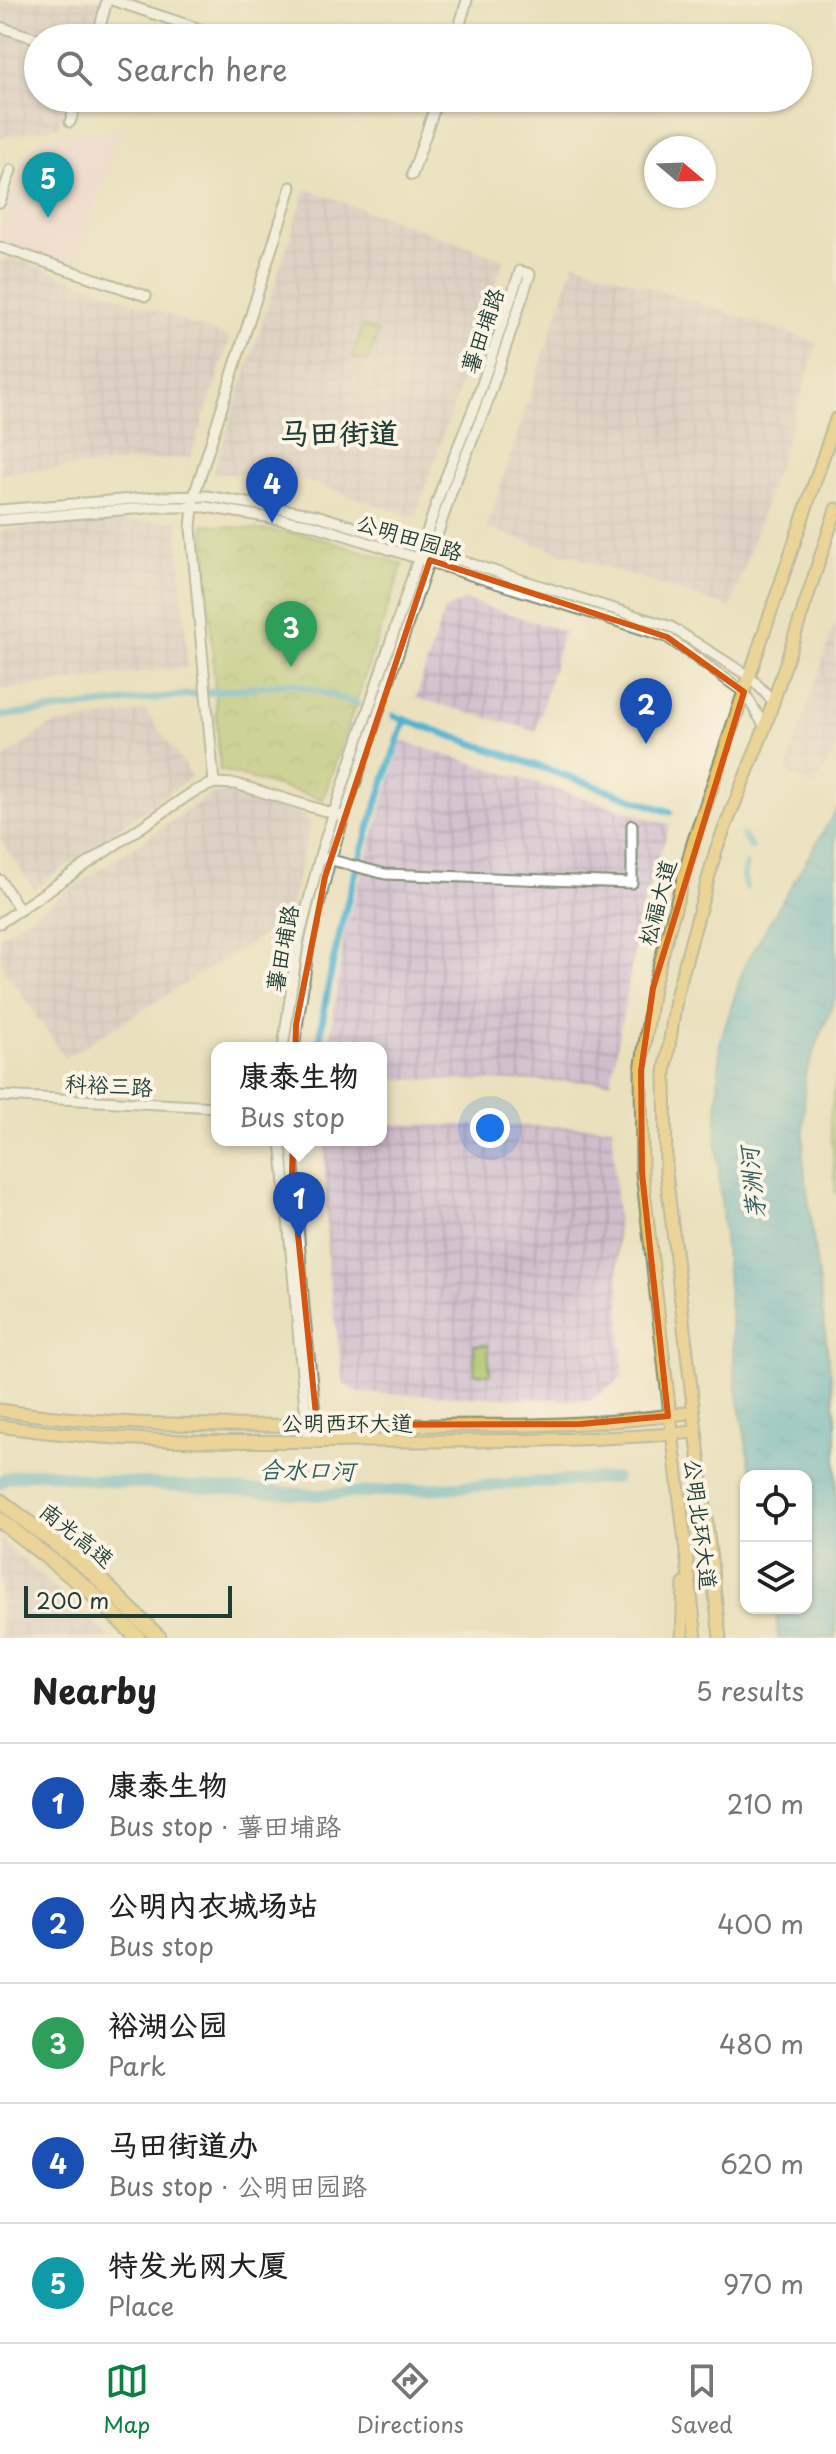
<!DOCTYPE html>
<html lang="en">
<head>
<meta charset="utf-8">
<style>
	body { margin:0; font-family:"Playpen Sans","LXGW WenKai TC",sans-serif; background:#f6f6f6; color:#222 }
	.controls { position:absolute; right:24px; bottom:24px; display:grid; overflow:hidden; border-radius:16px; box-shadow:0 2px 6px #0004 }
	.controls button { width:72px; height:72px; display:grid; place-items:center; padding:0; border:0; border-bottom:2px solid #e0e0e0; background:#fff; color:#222; font:40px sans-serif }
	.compass { position:absolute; left:644px; top:136px; width:72px; height:72px; border-radius:50%; background:#fff; box-shadow:0 2px 6px #0004; rotate:109deg }
	.scale { position:absolute; left:24px; bottom:20px; width:208px; box-sizing:border-box; padding-left:8px; border:4px solid #1f3d34; border-top:0; font-size:22px; line-height:28px; white-space:nowrap; color:#1f3d34; -webkit-text-stroke:6px #fcf5e5; paint-order:stroke }
	.you { position:absolute; left:490px; top:1128px; width:28px; height:28px; margin:-20px; border:6px solid #fff; border-radius:50%; background:#1a73e8; box-shadow:0 0 0 12px #1a73e833 }
	.badge { display:grid; place-items:center; width:52px; height:52px; border-radius:50%; background:#0b8043; color:#fff; font-size:26px; font-weight:700 }
	.pin { position:absolute; translate:-50% -66px; filter:drop-shadow(0 2px 4px #0008) }
	.pin::after { content:''; position:absolute; top:42px; width:28px; height:24px; background:inherit; clip-path:polygon(0 0,100% 0,50% 100%) }
	.popup { position:absolute; left:211px; top:1042px; width:176px; height:104px; box-sizing:border-box; display:grid; place-content:center; border-radius:16px; background:#fff; filter:drop-shadow(0 2px 6px #0005); font-size:26px; white-space:nowrap; color:#767676 }
	.popup b { font-size:30px; color:#222 }
	.popup::after { content:''; position:absolute; left:50%; top:100%; margin-left:-16px; border:16px solid transparent; border-top-color:#fff }
	.list { margin:0; padding:0; list-style:none }
	h2 { display:flex; justify-content:space-between; align-items:center; height:104px; margin:0; padding:0 32px; font-size:34px }
	h2 small { font-size:26px; font-weight:400; color:#767676 }
	.list li { display:grid; grid-template-columns:52px 1fr auto; gap:24px; align-items:center; box-sizing:border-box; height:120px; padding:0 32px; border-top:2px solid #e0e0e0 }
	.list b { display:block; font-size:30px; white-space:nowrap }
	.list p { margin:0; font-size:26px; white-space:nowrap; color:#767676 }
	.list em { font-size:26px; font-style:normal; color:#767676 }
	.icon { flex:none; width:44px; height:44px; fill:none; stroke:currentColor; stroke-width:2; stroke-linecap:round; stroke-linejoin:round }
	.map { position:relative; flex:none; width:836px; height:1638px; overflow:hidden }
	.search { position:absolute; background:#fff; box-shadow:0 2px 6px #0004; left:24px; right:24px; top:24px; height:88px; display:flex; align-items:center; gap:20px; box-sizing:border-box; padding:0 28px; border-radius:44px; color:#767676; font-size:30px }
	.sheet { height:704px; background:#fff }
	nav { display:flex; justify-content:space-around; align-items:center; box-sizing:border-box; height:112px; border-top:2px solid #e0e0e0; background:#fff; font-size:22px; color:#767676 }
	nav a { display:grid; justify-items:center; gap:4px }
	nav .on { color:#0b8043 }
	.map>svg:first-child { display:block }
	.built { fill:#f4cfdc }
	.industrial { fill:url(#industrial-grid) }
	.park { fill:url(#park-crowns); stroke:#66804e; stroke-width:2 }
	.pitch { fill:#acc368; stroke:#66804e; stroke-width:2 }
	.water { fill:url(#water-ripples); stroke:#387681; stroke-width:2 }
	.lines { fill:none; stroke-linecap:round; stroke-linejoin:round }
	.canal { stroke:#50b0ce; stroke-width:7 }
	.river { stroke:#50b0ce; stroke-width:12 }
	.minor-casing { stroke:#848e78; stroke-width:13 }
	.major-casing { stroke:#848e78; stroke-width:15 }
	.highway-casing { stroke:#848e78; stroke-width:18 }
	.minor { stroke:#fff; stroke-width:9 }
	.major { stroke:#edc569; stroke-width:11 }
	.highway { stroke:#edc569; stroke-width:14 }
	.marked { fill:none; stroke:#d45610; stroke-width:6; stroke-linejoin:round }
	.labels { text-anchor:middle; dominant-baseline:central; stroke-width:8; stroke-linejoin:round; paint-order:stroke }
	.street-label { font-size:22px; fill:#1f3d34; stroke:#fcf5e5 }
	.water-label { font-size:24px; font-style:italic; fill:#2e6062; stroke:#fcf5e5 }
	.district-label { font-size:30px; font-weight:bold; fill:#1f3d34; stroke:#fcf5e5 }
</style>
</head>
<body>
<div class="map">
<svg width="836" height="1638" viewBox="0 0 836 1638">
	<defs>
		<pattern id="industrial-grid" width="8" height="8" patternUnits="userSpaceOnUse" patternTransform="scale(2)"><rect width="8" height="8" fill="#d0bdcc"/><path d="M0 4h8M4 0v8" fill="none" stroke="#b2a3b0"/></pattern>
		<pattern id="park-crowns" width="20" height="18" patternUnits="userSpaceOnUse" patternTransform="scale(2)"><rect width="20" height="18" fill="#acc368"/><path d="M2 6a3 3 0 1 1 6 0M12 15a3 3 0 1 1 6 0" fill="none" stroke="#8ba056"/></pattern>
		<pattern id="water-ripples" width="26" height="14" patternUnits="userSpaceOnUse" patternTransform="scale(2)"><rect width="26" height="14" fill="#50b0ce"/><path d="M2 4q2-2 4 0t4 0M15 11q2-2 4 0t4 0" fill="none" stroke="#4290a8"/></pattern>
	</defs>
	<rect width="100%" height="100%" fill="#fcf5e5"/>
	<filter id="ink" filterUnits="userSpaceOnUse"><feTurbulence type="fractalNoise" baseFrequency=".0125" numOctaves="2"/><feDisplacementMap in="SourceGraphic" scale="16" xChannelSelector="R" yChannelSelector="G"/><feConvolveMatrix kernelMatrix="1 2 1 2 8 2 1 2 1" color-interpolation-filters="sRGB"/></filter>
	<filter id="wash" filterUnits="userSpaceOnUse"><feTurbulence type="fractalNoise" baseFrequency=".006" numOctaves="4" result="noise"/><feDisplacementMap in="SourceGraphic" scale="32" xChannelSelector="R" yChannelSelector="G"/><feGaussianBlur stdDeviation="1.8" result="paint"/><feColorMatrix in="noise" values="0 0 0 0 0 0 0 0 0 0 0 0 0 0 0 0 0 1.4 0 .05"/><feComposite in="paint" operator="in"/></filter>
	<g filter="url(#wash)">
		<rect width="100%" height="100%" fill="#eae0bd"/>
		<path class="built" d="M123,129l-47,137 -76,-26v-12l21,-66 25,-27z"/>
		<g class="industrial">
			<path d="M0,0h101l-11,38h-41l-49,-17z"/>
			<path d="M0,31l38,13v54h31l-11,29 -58,10z"/>
			<path d="M306,189l198,70 -89,258 -117,-38 -85,-6z"/>
			<path d="M12,257l218,81 -39,119 -191,16v-211z"/>
			<path d="M574,262l244,81 -87,265 -244,-80z"/>
			<path d="M177,521l11,146 -188,23v-160l56,-6z"/>
			<path d="M465,600l98,31 -27,100 -120,-33 28,-88z"/>
			<path d="M836,621v131l-22,33 -29,-12z"/>
			<path d="M146,711l46,65 -158,113 -34,-49v-79l51,-36z"/>
			<path d="M402,741l268,84 -28,82 -31,175 -230,-3v-31h-52l16,-118z"/>
			<path d="M237,791l67,23 6,11 -23,95 -222,138 -65,-95v-26l212,-143z"/>
			<path d="M381,1124l232,3 10,251 -33,22 -233,-7 -13,-10 -16,-112 -4,-131h57z"/>
			<path d="M0,1540l111,98h-111z"/>
		</g>
		<g class="park">
			<path d="M204,524l105,11 94,29 -80,235 -103,-29z"/>
			<path d="M836,1077v118l-6,-76z"/>
		</g>
		<g class="pitch">
			<path d="M363,326l15,6 -10,30 -16,-5z"/>
			<path d="M474,1345h14l2,29h-15z"/>
		</g>
		<path class="water" d="M836,810v186l-31,79 -2,83 33,259v221h-58l-2,-30h30v-132h-54l-16,-91 -20,-247 4,-96 25,-78z"/>
		<g class="lines">
			<g class="canal">
				<path d="M0,716l292,-33 65,21"/>
				<path d="M394,716l276,96"/>
				<path d="M743,836l8,11"/>
				<path d="M746,864l-3,12 3,11"/>
				<path d="M319,1048c13,-114 49,-220 86,-328"/>
			</g>
			<path class="river" d="M0,1483l5,-5 37,-6 48,8 227,15 298,-17"/>
		</g>
	</g>
	<g filter="url(#ink)">
		<g class="lines">
			<g class="minor-casing">
				<g id="minor">
					<path d="M112,0l115,38"/>
					<path d="M0,27l38,12"/>
					<path d="M97,38l10,-38"/>
					<path d="M456,38l11,-38"/>
					<path d="M408,98l27,9"/>
					<path d="M70,122l8,-24"/>
					<path d="M412,175l26,-77"/>
					<path d="M0,202l11,-32"/>
					<path d="M0,247l146,49"/>
					<path d="M0,510l157,-13 49,-1 110,19 355,112 79,50 22,23"/>
					<path d="M0,520l157,-13h49l107,18 354,112 77,55 21,35"/>
					<path d="M214,783l-23,-255 3,-32 97,-309"/>
					<path d="M324,858l61,16 247,9v-58"/>
					<path d="M0,880l20,30"/>
					<path d="M0,923l193,-131 21,-9 22,1 102,31"/>
					<path d="M283,1048l15,-105 23,-91 121,-365 34,-85 44,-131 10,3 -44,132 -34,84 -122,370 -21,86 -15,102"/>
					<path d="M0,1096l217,11"/>
					<path d="M281,1140l27,301"/>
					<path d="M292,1140l12,169 14,132"/>
				</g>
			</g>
			<g class="major-casing">
				<g id="major">
					<path d="M0,1410c123,19 246,15 370,15 108,0 216,4 322,-13"/>
					<path d="M0,1426c119,18 239,16 359,15 112,0 224,1 336,-9"/>
					<path d="M682,1638l2,-54"/>
					<path d="M696,1638l-54,-465 -1,-102 12,-83 40,-145 143,-424"/>
					<path d="M720,1638l-54,-466 -1,-99 12,-80 39,-143 49,-123 71,-218"/>
				</g>
			</g>
			<g class="highway-casing">
				<g id="highway">
					<path d="M0,1501l90,69 69,68"/>
					<path d="M0,1520l89,70 49,48"/>
				</g>
			</g>
			<use href="#minor" class="minor"/>
			<use href="#major" class="major"/>
			<use href="#highway" class="highway"/>
		</g>
	</g>
	<path d="M0 0H836V1638H0ZM430,560l237,77 77,55 -91,296 -12,83 1,102 26,243 -87,8 -264,1 -25,-251 4,-149 29,-148z" fill="#eae0bd" fill-opacity=".55" fill-rule="evenodd"/>
	<path class="marked" d="M430,560l237,77 77,55 -91,296 -12,83 1,102 26,243 -87,8 -264,1 -25,-251 4,-149 29,-148z"/>
	<g class="labels">
		<g class="street-label">
			<text transform="translate(481 330) rotate(-71)">薯田埔路</text>
			<text transform="translate(410 536) rotate(17)">公明田园路</text>
			<text transform="translate(656 902) rotate(-75)">松福大道</text>
			<text transform="translate(281 948) rotate(-79)">薯田埔路</text>
			<text transform="translate(109 1084) rotate(3)">科裕三路</text>
			<text x="347" y="1421">公明西环大道</text>
			<text transform="translate(702 1524) rotate(83)">公明北环大道</text>
			<text transform="translate(78 1534) rotate(39)">南光高速</text>
		</g>
		<g class="water-label">
			<text transform="translate(751 1183) rotate(-96)">茅洲河</text>
			<text transform="translate(307 1469) rotate(1)">合水口河</text>
		</g>
		<g class="district-label">
			<text x="339" y="431">马田街道</text>
		</g>
	</g>
</svg>
<div class="controls">
<button><svg class="icon" aria-label="locate" viewBox="0 0 24 24"><circle cx="12" cy="12" r="6"/><path d="M12 2v4M12 18v4M2 12h4M18 12h4"/></svg></button>
<button><svg class="icon" aria-label="layers" viewBox="0 0 24 24"><path d="M12 4l9 5-9 5-9-5zM3 14l9 5 9-5"/></svg></button>
</div>
<svg class="compass" viewBox="-18 -18 36 36"><path d="M0-13l5 13h-10z" fill="#e53935"/><path d="M0 13l5-13h-10z" fill="#767676"/></svg>
<div class="scale">200 m</div>
<div class="you"></div>
<div class="pin badge" style="left:299px;top:1238px;background:#1a4fb4">1</div>
<div class="popup"><b>康泰生物</b>Bus stop</div>
<div class="pin badge" style="left:646px;top:744px;background:#1a4fb4">2</div>
<div class="pin badge" style="left:291px;top:667px;background:#2e9e5b">3</div>
<div class="pin badge" style="left:272px;top:523px;background:#1a4fb4">4</div>
<div class="pin badge" style="left:48px;top:218px;background:#0f9aa8">5</div>
<div class="search"><svg class="icon" aria-label="search" viewBox="0 0 24 24"><circle cx="10" cy="10" r="6"/><path d="M15 15l6 6"/></svg>Search here</div>
</div>
<section class="sheet">
<h2>Nearby<small>5 results</small></h2>
<ul class="list">
<li><span class="badge" style="background:#1a4fb4">1</span><div><b>康泰生物</b><p>Bus stop · 薯田埔路</p></div><em>210 m</em></li>
<li><span class="badge" style="background:#1a4fb4">2</span><div><b>公明内衣城场站</b><p>Bus stop</p></div><em>400 m</em></li>
<li><span class="badge" style="background:#2e9e5b">3</span><div><b>裕湖公园</b><p>Park</p></div><em>480 m</em></li>
<li><span class="badge" style="background:#1a4fb4">4</span><div><b>马田街道办</b><p>Bus stop · 公明田园路</p></div><em>620 m</em></li>
<li><span class="badge" style="background:#0f9aa8">5</span><div><b>特发光网大厦</b><p>Place</p></div><em>970 m</em></li>
</ul>
</section>
<nav>
<a class="on"><svg class="icon" aria-label="map" viewBox="0 0 24 24"><path d="M3 6l6-2 6 2 6-2v14l-6 2-6-2-6 2zM9 4v14M15 6v14"/></svg>Map</a>
<a><svg class="icon" aria-label="directions" viewBox="0 0 24 24"><path d="M12 3l9 9-9 9-9-9zM9 14v-3h6M13 9l2 2-2 2"/></svg>Directions</a>
<a><svg class="icon" aria-label="saved" viewBox="0 0 24 24"><path d="M7 4h10v16l-5-4-5 4z"/></svg>Saved</a>
</nav>
</body>
</html>
